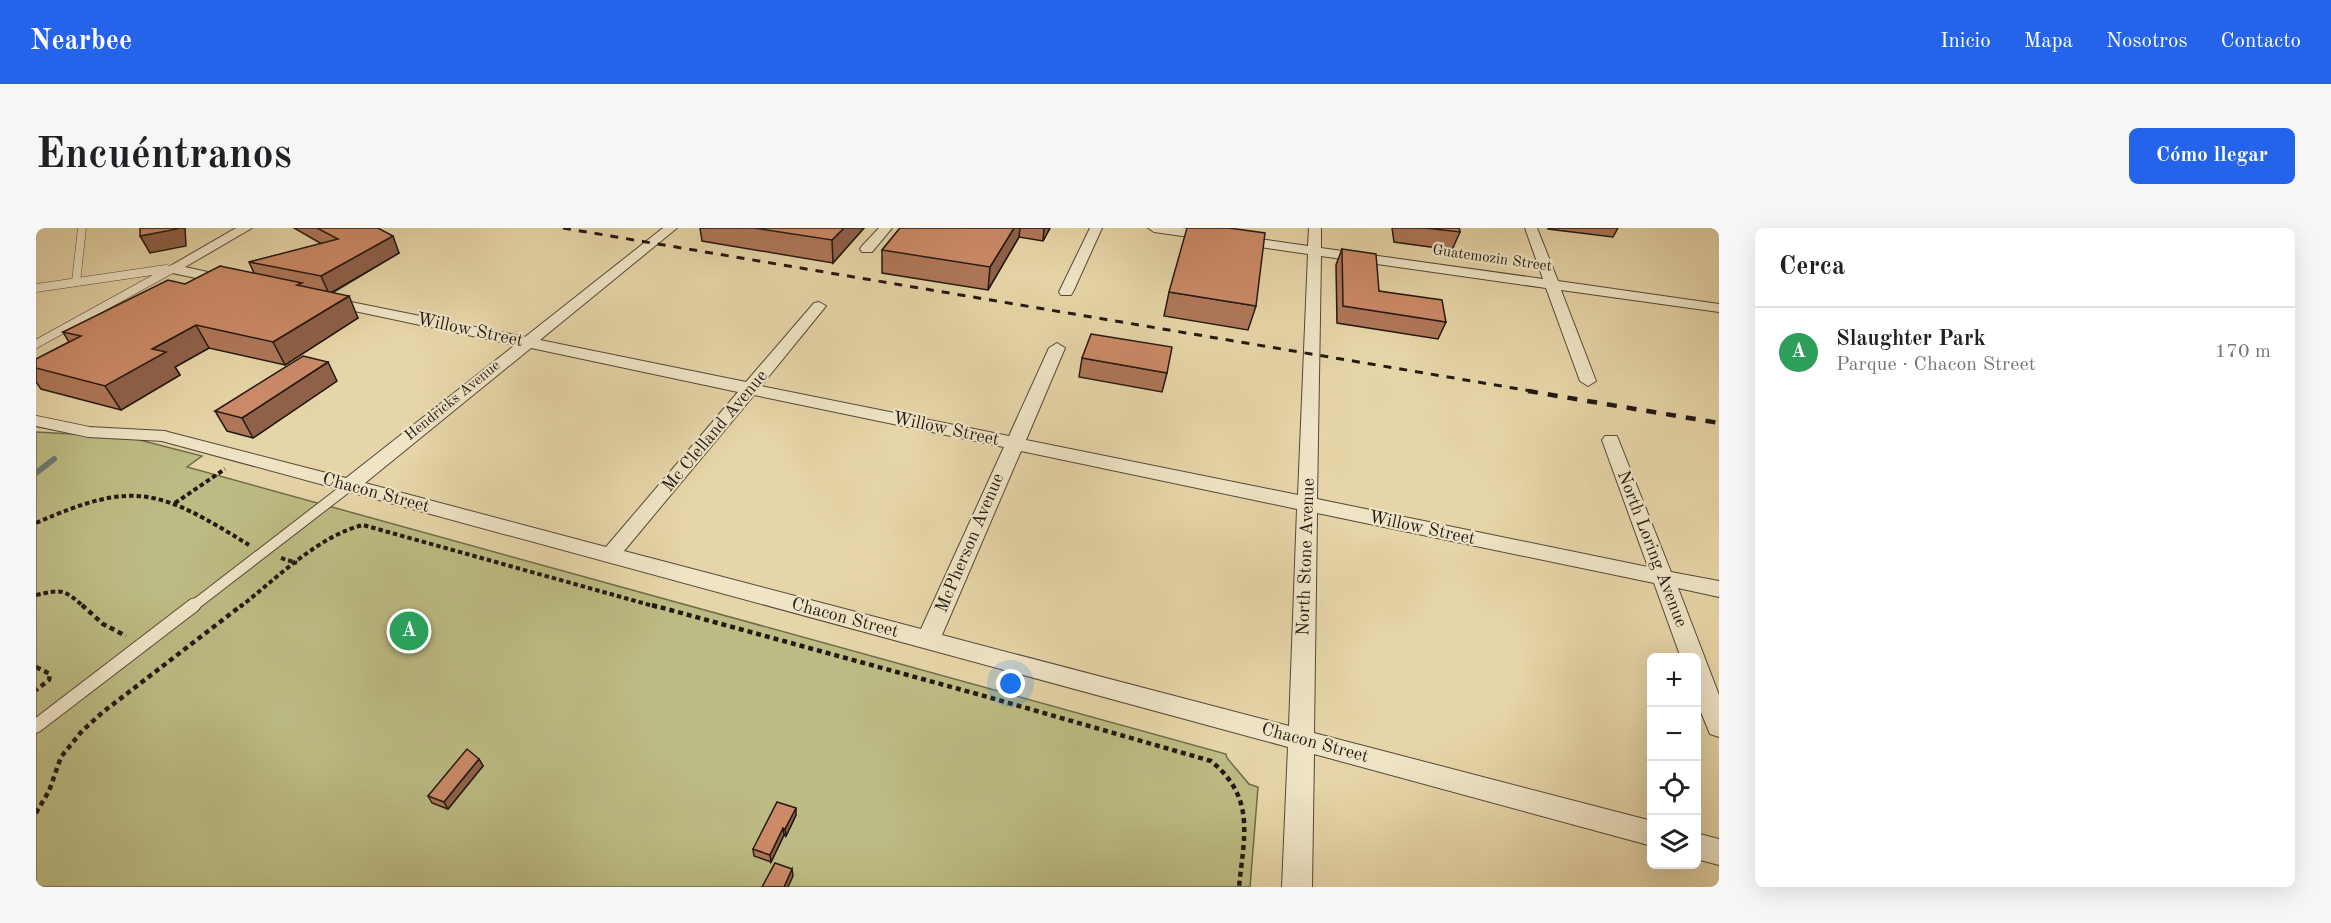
<!DOCTYPE html>
<html lang="es">
<head>
<meta charset="utf-8">
<style>
	body { margin:0; font-family:"Old Standard TT",serif; background:#f6f6f6; color:#202124 }
	.controls { position:absolute; right:18px; bottom:18px; display:grid; overflow:hidden; border-radius:9px; box-shadow:0 6px 24px #0002 }
	.controls button { width:54px; height:54px; display:grid; place-items:center; padding:0; border:0; border-bottom:2px solid #e0e0e0; background:#fff; color:#202124; font:30px sans-serif }
	.you { position:absolute; left:975px; top:456px; width:21px; height:21px; margin:-15px; border:4px solid #fff; border-radius:50%; background:#1a73e8; box-shadow:0 0 0 9px #1a73e833 }
	.badge { display:grid; place-items:center; width:39px; height:39px; border-radius:50%; background:#2563eb; color:#fff; font-size:20px; font-weight:700 }
	.pin { position:absolute; translate:-50% -50%; border:3px solid #fff; box-shadow:0 2px 6px #0006 }
	.list { margin:0; padding:0; list-style:none }
	h2 { display:flex; justify-content:space-between; align-items:center; height:78px; margin:0; padding:0 24px; font-size:26px }
	h2 small { font-size:20px; font-weight:400; color:#757577 }
	.list li { display:grid; grid-template-columns:39px 1fr auto; gap:18px; align-items:center; box-sizing:border-box; height:90px; padding:0 24px; border-top:2px solid #e0e0e0 }
	.list b { display:block; font-size:22px; white-space:nowrap }
	.list p { margin:0; font-size:20px; white-space:nowrap; color:#757577 }
	.list em { font-size:20px; font-style:normal; color:#757577 }
	.icon { flex:none; width:33px; height:33px; fill:none; stroke:currentColor; stroke-width:2; stroke-linecap:round; stroke-linejoin:round }
	.map { position:relative; flex:none; width:1683px; height:659px; overflow:hidden; border-radius:9px }
	header { display:flex; align-items:center; gap:36px; box-sizing:border-box; height:84px; padding:0 30px; background:#2563eb; color:#fff }
	header strong { font-size:28px }
	nav { display:flex; gap:33px; margin-inline-start:auto; font-size:21px }
	.intro { display:flex; align-items:center; justify-content:space-between; box-sizing:border-box; height:144px; padding:0 36px }
	h1 { margin:0; font-size:42px }
	.button { padding:15px 27px; border-radius:9px; background:#2563eb; color:#fff; font-size:21px; font-weight:700 }
	main { display:flex; gap:36px; padding:0 36px }
	aside { flex:1; background:#fff; border-radius:9px; box-shadow:0 6px 24px #0002 }
	.map>svg:first-child { display:block }
	.green { fill:#bcbb83; stroke:#706a4a; stroke-width:1.5 }
	.lines { fill:none; stroke-linecap:round; stroke-linejoin:round }
	.stream { stroke:#697870; stroke-width:6 }
	.lane-far2-casing { stroke:#544838; stroke-width:9 }
	.lane-far1-casing { stroke:#544838; stroke-width:12 }
	.lane-casing { stroke:#544838; stroke-width:15 }
	.street-casing { stroke:#544838; stroke-width:2 }
	.path-far1 { stroke:#231912; stroke-width:4; stroke-dasharray:4.5 3; stroke-linecap:butt }
	.path { stroke:#231912; stroke-width:4.5; stroke-dasharray:5 4; stroke-linecap:butt }
	.lane-far2 { stroke:#efe4c6; stroke-width:8 }
	.lane-far1 { stroke:#efe4c6; stroke-width:10 }
	.lane { stroke:#efe4c6; stroke-width:13 }
	.street { fill:#efe4c6; fill-rule:evenodd }
	.rail-far1 { stroke:#231912; stroke-width:3; stroke-dasharray:8 8; stroke-linecap:butt }
	.rail { stroke:#231912; stroke-width:4.5; stroke-dasharray:10 10; stroke-linecap:butt }
	.wall { fill:#af7759; stroke:#231912; stroke-width:1.5 }
	.shaded-wall { fill:#8f6149; stroke:#231912; stroke-width:1.5 }
	.building { fill:#cc8a68; stroke:#231912; stroke-width:1.5 }
	.labels { text-anchor:middle; dominant-baseline:central; stroke-width:4.5; stroke-linejoin:round; paint-order:stroke }
	.far-street-label { font-size:15px; fill:#231912; stroke:#efe4c6 }
	.street-label { font-size:18px; fill:#231912; stroke:#efe4c6 }
</style>
</head>
<body>
<header>
<strong>Nearbee</strong>
<nav><a>Inicio</a><a>Mapa</a><a>Nosotros</a><a>Contacto</a></nav>
</header>
<div class="intro"><h1>Encuéntranos</h1><a class="button">Cómo llegar</a></div>
<main>
<div class="map">
<svg width="1683" height="659" viewBox="0 0 1683 659">
	<rect width="100%" height="100%" fill="#e6d5a8"/>
	<filter id="stains"><feTurbulence type="fractalNoise" baseFrequency=".00333" numOctaves="4"/><feColorMatrix values="0 0 0 0 .2 0 0 0 0 .09 0 0 0 0 .02 0 0 0 .5 -.17"/></filter>
	<radialGradient id="worn" r=".72"><stop offset=".6" stop-color="#630" stop-opacity="0"/><stop offset="1" stop-color="#630" stop-opacity=".3"/></radialGradient>
	<path class="green" d="M0,204l92,5 74,19 -15,11 1039,287 1,4 22,26 9,3 -8,100h-1214z"/>
	<g class="lines">
		<path class="stream" d="M0,245l18,-14"/>
		<g class="lane-far2-casing">
			<g id="lane-far2">
				<path d="M40,54l6,-54"/>
				<path d="M0,60l130,-19"/>
				<path d="M0,116l136,-75"/>
			</g>
		</g>
		<g class="lane-far1-casing">
			<g id="lane-far1">
				<path d="M0,193l53,11 75,4"/>
				<path d="M156,379l157,-121"/>
			</g>
		</g>
		<g class="lane-casing">
			<path id="lane" d="M0,498l158,-121"/>
		</g>
		<g class="street-casing">
			<g id="street">
				<path d="M200,0h16l-67,39 50,11 2,3 -2,3 -5,1 -58,-12 -7,-4z"/>
				<path d="M627,0h14l-137,112 206,42 68,-79 5,-1 7,4 -65,80 248,50 40,-88 8,-5 8,5 -39,92 272,55 10,-241 -154,-22 -6,-4h34l126,18 1,-18h12v20l222,31 -18,-51h12l21,53 161,23v8l-158,-22 35,91 -8,5 -8,-5 -34,-93 -225,-32 -4,243 331,68 -46,-127 3,-4h12l54,136 48,9v16l-41,-9 41,107v42l-9,-3 -14,-34v-42h-15l-27,-75 -337,-70 -3,220 338,88v25l-338,-92 -2,133h-30l6,-140 -1130,-307 -3,-4 3,-4 6,-1 182,47 169,-133 -189,-40 -5,-1 -2,-3 2,-3 5,-1 199,40zM495,120l207,44 -132,155 -241,-64zM718,167l250,52 -83,182 -297,-78zM985,223l276,58 -8,217 -347,-91z"/>
				<path d="M843,0h13l-20,24h-10l-2,-3 2,-3z"/>
				<path d="M1054,0h12l-29,64 -2,3h-10l-2,-3z"/>
				<path d="M1660,605l23,6v26l-23,-6z"/>
			</g>
		</g>
		<g class="path-far1">
			<path d="M139,275l50,-34"/>
			<path d="M0,295c99,-44 124,-33 213,22"/>
			<path d="M245,330l16,5"/>
			<path d="M0,367c26,-6 28,-6 48,12"/>
			<path d="M204,379c36,-28 78,-71 123,-82l294,82"/>
		</g>
		<g class="path">
			<path d="M46,377l21,19 23,12"/>
			<path d="M616,377l336,92 223,64c45,37 33,75 28,126"/>
			<path d="M0,439l14,7 -1,6 -13,10"/>
			<path d="M0,585l13,-22 12,-34 21,-26 21,-19 139,-107"/>
		</g>
		<use href="#lane-far2" class="lane-far2"/>
		<use href="#lane-far1" class="lane-far1"/>
		<use href="#lane" class="lane"/>
		<use href="#street" class="street"/>
		<path class="rail-far1" d="M527,0l974,164"/>
		<path class="rail" d="M1492,163l191,32"/>
	</g>
	<g class="wall">
		<path d="M258,0h84l21,25 -67,40 26,25 -73,47 -76,-17 -34,19 5,8 -59,35 -80,-21 -5,-7v-23l33,-17 -6,-10 122,-48 69,-11 -5,-11 73,-18z"/>
		<path d="M664,0h164l-31,35 -131,-22z"/>
		<path d="M864,0h150l-7,13 -24,-4 -31,53 -106,-17v-23z"/>
		<path d="M1356,0h67l1,4 -8,18 -58,-8z"/>
		<path d="M1512,0h70l-5,9 -65,-8z"/>
		<path d="M1306,21l37,42 67,31 -8,17 -101,-16 -1,-58z"/>
		<path d="M1133,64l87,14 -8,24 -84,-14z"/>
		<path d="M1046,130l85,15 -5,19 -83,-15z"/>
		<path d="M301,153l-84,57 -26,-7 -12,-20z"/>
		<path d="M443,531l4,7 -35,43 -16,-6 -4,-7z"/>
		<path d="M760,587l-10,21 -2,-1 -13,27 -17,-6 -1,-7z"/>
	</g>
	<g class="shaded-wall">
		<path d="M141,0h8l1,18 -36,7 -10,-17z"/>
		<path d="M808,0h20l-31,35 -1,-23z"/>
		<path d="M978,0h6l-1,9 -31,53 2,-23z"/>
		<path d="M1008,0h6l-7,13z"/>
		<path d="M357,8l6,17 -70,41 -8,-18z"/>
		<path d="M313,68l9,22 -73,47 -12,-23z"/>
		<path d="M160,97l13,23 -34,19 5,8 -59,35 -16,-24 47,-37z"/>
		<path d="M292,134l9,19 -84,57 -11,-20z"/>
		<path d="M443,531l4,7 -35,43 -4,-7z"/>
		<path d="M760,580v7l-10,21 -1,-7z"/>
		<path d="M747,600l1,7 -13,27 -1,-7z"/>
		<path d="M756,641l1,7 -5,11h-4z"/>
	</g>
	<g class="building">
		<path d="M104,0h37v1l-37,7z"/>
		<path d="M281,0h61l15,8 -72,40 -72,-14 89,-23z"/>
		<path d="M718,0h90l-12,12z"/>
		<path d="M864,0h114l-24,39 -108,-17z"/>
		<path d="M1151,0h42l36,5 -9,73 -87,-14z"/>
		<path d="M1389,0h34l1,4z"/>
		<path d="M1306,21l34,5 3,37 63,9 4,22 -103,-16z"/>
		<path d="M184,38l82,17 -5,2 52,11 -76,46 -77,-17 -44,24 14,3 -61,34 -69,-18v-9l45,-23 -18,-4 105,-52 17,4z"/>
		<path d="M1055,106l81,13 -5,26 -85,-15z"/>
		<path d="M267,128l25,6 -86,56 -27,-7z"/>
		<path d="M431,521l12,10 -19,23 -16,20 -16,-6z"/>
		<path d="M741,574l19,6 -11,21 -2,-1 -13,27 -17,-6z"/>
		<path d="M739,635l17,6 -8,18h-22z"/>
	</g>
	<g class="labels">
		<g class="far-street-label">
			<text transform="translate(1456 31) rotate(8)">Guatemozin Street</text>
			<text transform="translate(417 173) rotate(-39)">Hendricks Avenue</text>
		</g>
		<g class="street-label">
			<text transform="translate(434 102) rotate(12)">Willow Street</text>
			<text transform="translate(910 201) rotate(12)">Willow Street</text>
			<text transform="translate(679 203) rotate(-50)">Mc Clelland Avenue</text>
			<text transform="translate(340 265) rotate(15)">Chacon Street</text>
			<text transform="translate(1386 300) rotate(12)">Willow Street</text>
			<text transform="translate(934 315) rotate(-67)">McPherson Avenue</text>
			<text transform="translate(1616 321) rotate(69)">North Loring Avenue</text>
			<text transform="translate(1270 329) rotate(-88)">North Stone Avenue</text>
			<text transform="translate(809 390) rotate(15)">Chacon Street</text>
			<text transform="translate(1279 515) rotate(15)">Chacon Street</text>
		</g>
	</g>
	<rect width="100%" height="100%" filter="url(#stains)"/>
	<rect width="100%" height="100%" fill="url(#worn)"/>
</svg>
<div class="controls">
<button>+</button>
<button>−</button>
<button><svg class="icon" aria-label="locate" viewBox="0 0 24 24"><circle cx="12" cy="12" r="6"/><path d="M12 2v4M12 18v4M2 12h4M18 12h4"/></svg></button>
<button><svg class="icon" aria-label="layers" viewBox="0 0 24 24"><path d="M12 4l9 5-9 5-9-5zM3 14l9 5 9-5"/></svg></button>
</div>
<div class="you"></div>
<div class="pin badge" style="left:373px;top:403px;background:#2e9e5b">A</div>
</div>
<aside>
<h2>Cerca<small></small></h2>
<ul class="list">
<li><span class="badge" style="background:#2e9e5b">A</span><div><b>Slaughter Park</b><p>Parque · Chacon Street</p></div><em>170 m</em></li>
</ul>
</aside>
</main>
</body>
</html>
